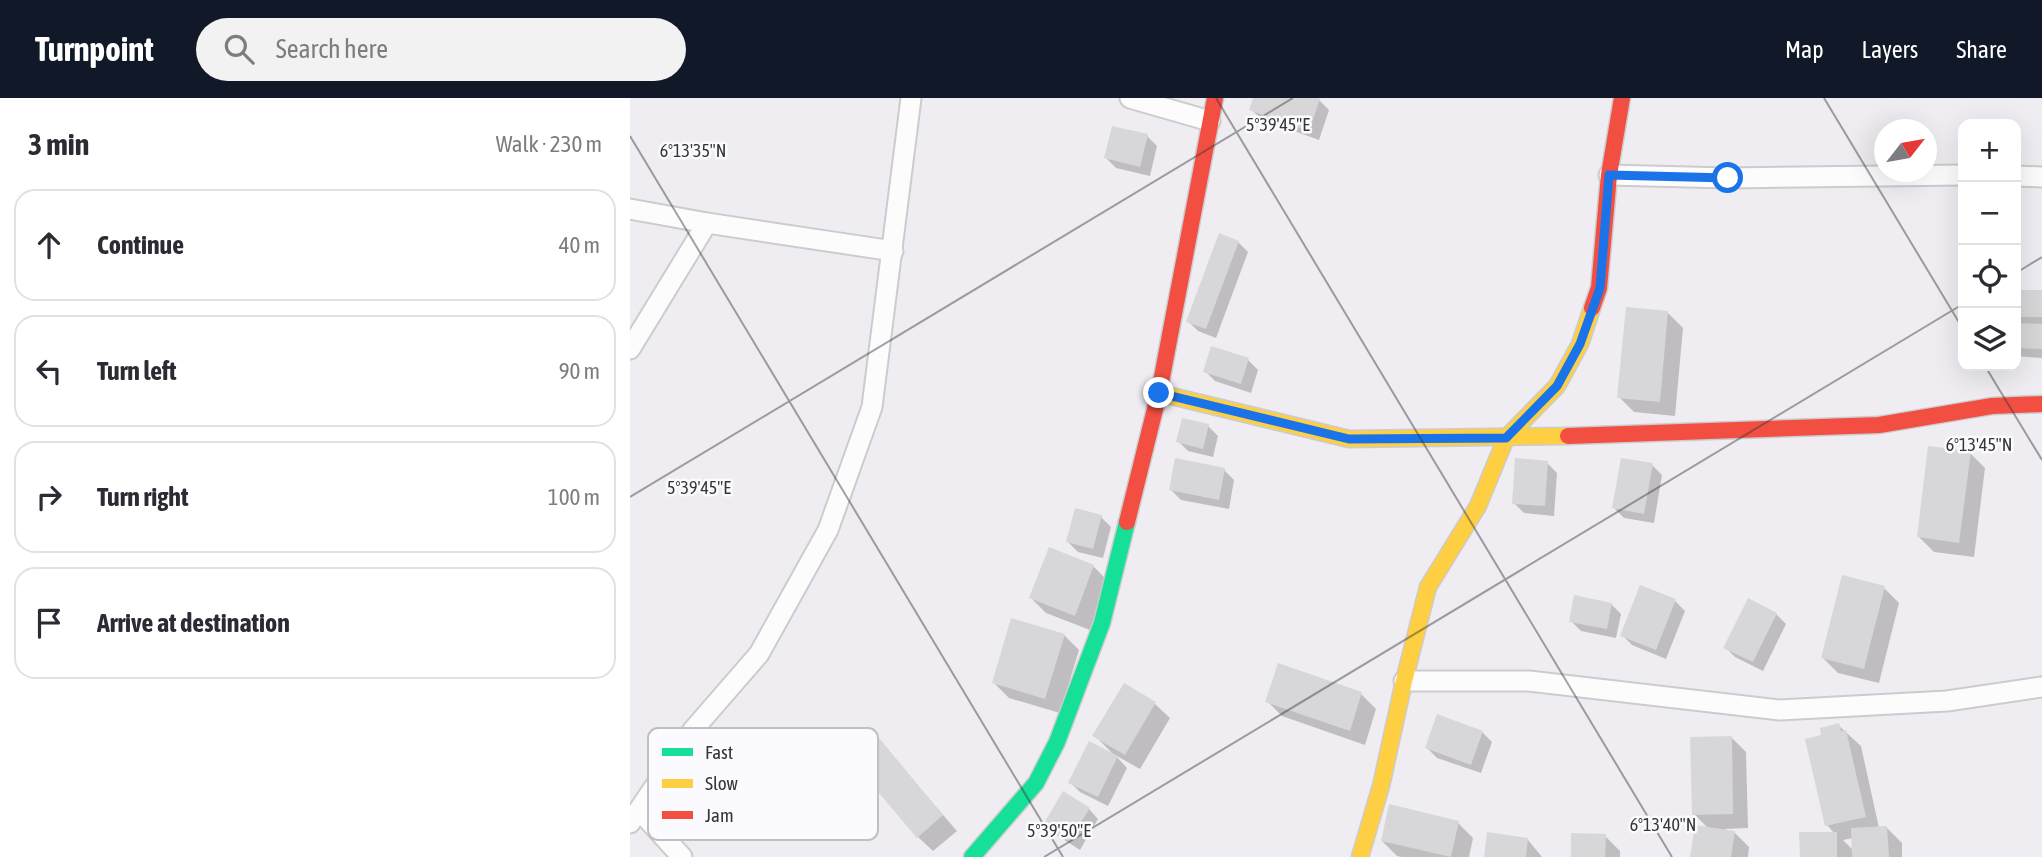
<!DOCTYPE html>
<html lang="en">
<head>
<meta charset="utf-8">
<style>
	body { margin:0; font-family:"Asap Condensed",sans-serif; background:#f2f2f3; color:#2b2b33 }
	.controls { position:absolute; right:21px; top:21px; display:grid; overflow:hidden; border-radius:14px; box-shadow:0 7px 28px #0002 }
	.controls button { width:63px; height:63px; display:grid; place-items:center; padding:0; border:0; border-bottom:2px solid #e1e1e2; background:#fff; color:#2b2b33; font:35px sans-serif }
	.compass { position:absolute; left:1244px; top:21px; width:63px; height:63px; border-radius:50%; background:#fff; box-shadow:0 7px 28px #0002; rotate:59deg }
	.stop { position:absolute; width:21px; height:21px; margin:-16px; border:5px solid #1a73e8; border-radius:50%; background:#fff }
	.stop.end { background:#1a73e8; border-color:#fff; box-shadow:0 2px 7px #0008 }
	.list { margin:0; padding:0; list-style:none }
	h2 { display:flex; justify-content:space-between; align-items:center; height:91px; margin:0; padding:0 28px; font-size:30px }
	h2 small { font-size:23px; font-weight:400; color:#7c7c81 }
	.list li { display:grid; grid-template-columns:46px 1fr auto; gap:21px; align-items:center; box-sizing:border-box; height:112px; margin:0 14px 14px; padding:0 14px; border:2px solid #e1e1e2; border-radius:21px }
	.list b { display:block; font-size:26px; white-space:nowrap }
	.list em { font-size:23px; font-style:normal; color:#7c7c81 }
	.icon { flex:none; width:38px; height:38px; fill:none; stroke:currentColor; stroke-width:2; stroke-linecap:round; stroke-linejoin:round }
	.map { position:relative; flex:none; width:1412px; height:759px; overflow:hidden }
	header { display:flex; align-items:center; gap:42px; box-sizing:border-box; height:98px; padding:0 35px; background:#111827; color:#fff }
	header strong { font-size:33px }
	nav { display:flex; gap:38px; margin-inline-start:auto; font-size:24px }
	.search { width:490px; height:63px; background:#f2f2f3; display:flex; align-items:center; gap:18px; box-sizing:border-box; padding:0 24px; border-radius:38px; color:#7c7c81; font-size:26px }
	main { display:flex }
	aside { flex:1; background:#fff }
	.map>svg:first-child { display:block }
	.shadow { fill:#0003; fill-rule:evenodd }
	.building { fill:#d7d6d9 }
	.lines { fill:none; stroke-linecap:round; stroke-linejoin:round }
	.street-casing { stroke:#cccbce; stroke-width:23 }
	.fast-casing { stroke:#cccbce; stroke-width:19 }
	.slow-casing { stroke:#cccbce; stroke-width:19 }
	.jam-casing { stroke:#cccbce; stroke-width:19 }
	.street { stroke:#fdfcfd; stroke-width:19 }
	.fast { stroke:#16e098; stroke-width:16 }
	.slow { stroke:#ffcf43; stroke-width:16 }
	.jam { stroke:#f24e42; stroke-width:16 }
	.route { stroke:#1a73e8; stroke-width:9 }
	.ticks { fill:none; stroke:#353537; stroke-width:2; stroke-opacity:0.45 }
	.key { fill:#fbfaff; stroke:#c0bfc3; stroke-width:2 }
	.key-label { font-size:19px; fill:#353537 }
	.ticks-label { font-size:18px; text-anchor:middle; fill:#353537; stroke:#fbfaff; stroke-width:5; stroke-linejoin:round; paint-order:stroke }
</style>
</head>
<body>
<header>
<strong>Turnpoint</strong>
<div class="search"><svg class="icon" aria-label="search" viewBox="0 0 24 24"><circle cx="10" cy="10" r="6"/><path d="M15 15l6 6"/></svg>Search here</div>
<nav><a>Map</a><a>Layers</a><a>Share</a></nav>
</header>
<main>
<aside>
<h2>3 min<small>Walk · 230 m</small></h2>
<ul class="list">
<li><svg class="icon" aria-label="ahead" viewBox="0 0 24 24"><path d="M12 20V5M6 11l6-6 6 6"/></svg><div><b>Continue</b></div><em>40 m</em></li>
<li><svg class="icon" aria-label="left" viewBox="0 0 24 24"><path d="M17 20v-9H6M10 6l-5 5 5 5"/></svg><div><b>Turn left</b></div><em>90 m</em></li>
<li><svg class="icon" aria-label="right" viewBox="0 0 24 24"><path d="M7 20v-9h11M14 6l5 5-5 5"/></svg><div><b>Turn right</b></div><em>100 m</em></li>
<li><svg class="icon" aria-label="arrive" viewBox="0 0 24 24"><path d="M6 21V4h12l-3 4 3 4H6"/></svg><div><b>Arrive at destination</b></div></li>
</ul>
</aside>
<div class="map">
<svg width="1412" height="759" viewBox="0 0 1412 759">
	<rect width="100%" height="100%" fill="#efedf1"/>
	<g class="shadow">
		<path d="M625,0h58l6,2 10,10 -10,30 -58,-21 -10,-10z"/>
		<path d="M517,38l10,10 -7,30 -34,-8 -10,-10z"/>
		<path d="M608,144l10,10 -32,86 -18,-7 -10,-10z"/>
		<path d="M1386,194h26v66l-26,-2z"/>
		<path d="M1038,215l15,15 -8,88 -41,-4 -15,-15z"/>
		<path d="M583,250l35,12 10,10 -7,23 -36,-12 -10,-10z"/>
		<path d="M578,328l10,10 -5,21 -25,-6 -10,-10z"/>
		<path d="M1340,355l15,15 -11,89 -40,-5 -15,-15z"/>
		<path d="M917,365l10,10 -3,43 -30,-3 -10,-10z"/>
		<path d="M1022,367l10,10 -8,48 -30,-5 -10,-10z"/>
		<path d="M594,372l10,10 -5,29 -48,-9 -10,-10z"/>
		<path d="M471,419l10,10 -8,31 -25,-6 -10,-10z"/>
		<path d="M463,468l15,15 -18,49 -44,-17 -15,-15z"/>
		<path d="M1254,490l15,15 -20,80 -41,-10 -15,-15z"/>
		<path d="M1045,503l10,10 -19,48 -34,-14 -10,-10z"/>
		<path d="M1119,503l27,13 10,10 -23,47 -28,-14 -10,-10z"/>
		<path d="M981,506l10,10 -5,24 -35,-7 -10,-10z"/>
		<path d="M434,537l15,15 -19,63 -51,-15 -15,-15z"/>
		<path d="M494,587l31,19 15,14 -30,51 -25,-14 12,13 -19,38 -28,-14 -10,-10 45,-26 -21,-21z"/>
		<path d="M731,596l15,15 -11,36 -83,-29 -15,-15z"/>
		<path d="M1208,627l23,21 18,82h8l15,15v14h-101l34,-23 -8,-9 -3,-89zM1223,740l1,13 -11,-11z"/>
		<path d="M852,634l10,10 -11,31 -44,-15 -10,-10z"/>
		<path d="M1101,639l15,15 2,76 -23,1v2l9,1 15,15 -1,10h-56l16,-29 -14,-14z"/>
		<path d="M249,643l78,90 -24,20 -15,-14z"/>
		<path d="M459,711l9,10 -18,31 -25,-16 -10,-10z"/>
		<path d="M828,725l15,15 -4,19h-67l-5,-1 -15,-15z"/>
		<path d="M975,738l15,15v6h-47z"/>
		<path d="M898,742l14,17h-57z"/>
	</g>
	<g class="building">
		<path d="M623,0h65l2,1 -11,32 -60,-21z"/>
		<path d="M482,28l36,8 -8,33 -36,-9z"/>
		<path d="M589,135l20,8 -33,88 -20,-7z"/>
		<rect x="1386" y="192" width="26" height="27"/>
		<path d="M996,209l42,4 -8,91 -43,-4z"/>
		<path d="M1386,225l26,1v25l-26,-1z"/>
		<path d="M581,248l38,12 -8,26 -38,-12z"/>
		<path d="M552,320l27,6 -6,25 -27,-7z"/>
		<path d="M1298,348l43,5 -12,92 -42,-6z"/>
		<path d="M545,360l50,10 -6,32 -50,-10z"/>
		<path d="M885,360l33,3 -3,45 -33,-2z"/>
		<path d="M991,360l32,5 -9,51 -32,-6z"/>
		<path d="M445,410l27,7 -9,34 -27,-7z"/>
		<path d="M419,449l45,18 -19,51 -46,-18z"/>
		<path d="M1212,477l43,11 -21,83 -43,-11z"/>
		<path d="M1010,487l36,14 -20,51 -36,-14z"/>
		<path d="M944,497l38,8 -5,26 -38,-7z"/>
		<path d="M1118,500l29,15 -24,49 -30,-14z"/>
		<path d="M381,520l54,16 -20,65 -53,-16z"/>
		<path d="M648,565l84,29 -12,39 -85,-29z"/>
		<path d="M494,585l32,19 -31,53 -33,-19z"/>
		<path d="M807,616l46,17 -12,34 -46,-17z"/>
		<path d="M1209,625l2,8 5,-1 20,87 -41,9 -20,-87 16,-4 -1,-7z"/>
		<path d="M1102,638l1,78 -41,1 -2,-78z"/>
		<path d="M249,640l64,77 -26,23 -65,-77z"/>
		<path d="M459,643l29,15 -20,41 -30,-14z"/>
		<path d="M433,693l27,17 -21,33 -26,-16z"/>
		<path d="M759,706l70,17 -8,36 -70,-16z"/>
		<path d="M1065,727l40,6 -4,26h-41z"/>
		<path d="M1257,728l2,31h-37l-1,-29z"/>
		<path d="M857,734l41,6 -2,19h-42z"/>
		<path d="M1169,734h38v25h-37z"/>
		<path d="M941,735l35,1 -1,23h-34z"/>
	</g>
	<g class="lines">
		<g class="street-casing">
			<g id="street">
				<path d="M500,0l80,23"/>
				<path d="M979,77l119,3 235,-3"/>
				<path d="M1386,78l26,1"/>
				<path d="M0,111l77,14"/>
				<path d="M0,251l77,-126 186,28"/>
				<path d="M774,583h125l251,29 167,-9 95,-14"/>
				<path d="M10,713l42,46"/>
				<path d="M0,725l63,-93 66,-76 69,-124 44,-123 39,-309"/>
			</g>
		</g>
		<g class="fast-casing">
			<path id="fast" d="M342,759l64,-74 21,-41 45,-119 25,-101"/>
		</g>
		<g class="slow-casing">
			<g id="slow">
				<path d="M529,295l190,46 219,-3"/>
				<path d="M730,759l21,-71 23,-105 24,-94 50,-81 28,-68 51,-52 23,-42 12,-36"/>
			</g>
		</g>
		<g class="jam-casing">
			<g id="jam">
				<path d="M962,210l7,-20 10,-113 13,-77"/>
				<path d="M938,338l311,-11 113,-19 50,-2"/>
				<path d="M497,424l32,-129 56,-295"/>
			</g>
		</g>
		<use href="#street" class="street"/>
		<use href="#fast" class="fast"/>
		<use href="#slow" class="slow"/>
		<use href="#jam" class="jam"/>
	</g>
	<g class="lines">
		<path class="route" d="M529,295l190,46 157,-1 51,-52 23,-42 20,-56 9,-113 119,3"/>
	</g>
	<path class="ticks" d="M586,0l456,759M1194,0l139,231M0,38l433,721M1386,175l26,-16M1355,268l57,94M0,399l663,-399M414,759l919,-553"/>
	<rect x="18" y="630" width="230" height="112" rx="10" class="key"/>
	<rect x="32" y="650" width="31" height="8" fill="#16e098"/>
	<rect x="32" y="681" width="31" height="9" fill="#ffcf43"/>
	<rect x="32" y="713" width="31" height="8" fill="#f24e42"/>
	<g class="key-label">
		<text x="75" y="661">Fast</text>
		<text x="75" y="692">Slow</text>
		<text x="75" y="724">Jam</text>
	</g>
	<g class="ticks-label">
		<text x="648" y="33">5°39'45"E</text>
		<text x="63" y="59">6°13'35"N</text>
		<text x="1349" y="353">6°13'45"N</text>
		<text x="69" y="396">5°39'45"E</text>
		<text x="1033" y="733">6°13'40"N</text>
		<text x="429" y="739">5°39'50"E</text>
	</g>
</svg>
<div class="controls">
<button>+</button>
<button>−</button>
<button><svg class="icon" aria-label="locate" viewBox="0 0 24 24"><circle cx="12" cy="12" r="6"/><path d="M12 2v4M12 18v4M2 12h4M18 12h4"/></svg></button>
<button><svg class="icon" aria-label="layers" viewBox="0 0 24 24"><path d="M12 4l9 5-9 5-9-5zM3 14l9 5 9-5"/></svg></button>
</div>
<svg class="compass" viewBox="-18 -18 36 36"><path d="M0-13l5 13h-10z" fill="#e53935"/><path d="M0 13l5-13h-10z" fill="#7c7c81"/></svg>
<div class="stop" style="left:1098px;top:80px"></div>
<div class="stop end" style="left:529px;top:295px"></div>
</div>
</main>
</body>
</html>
